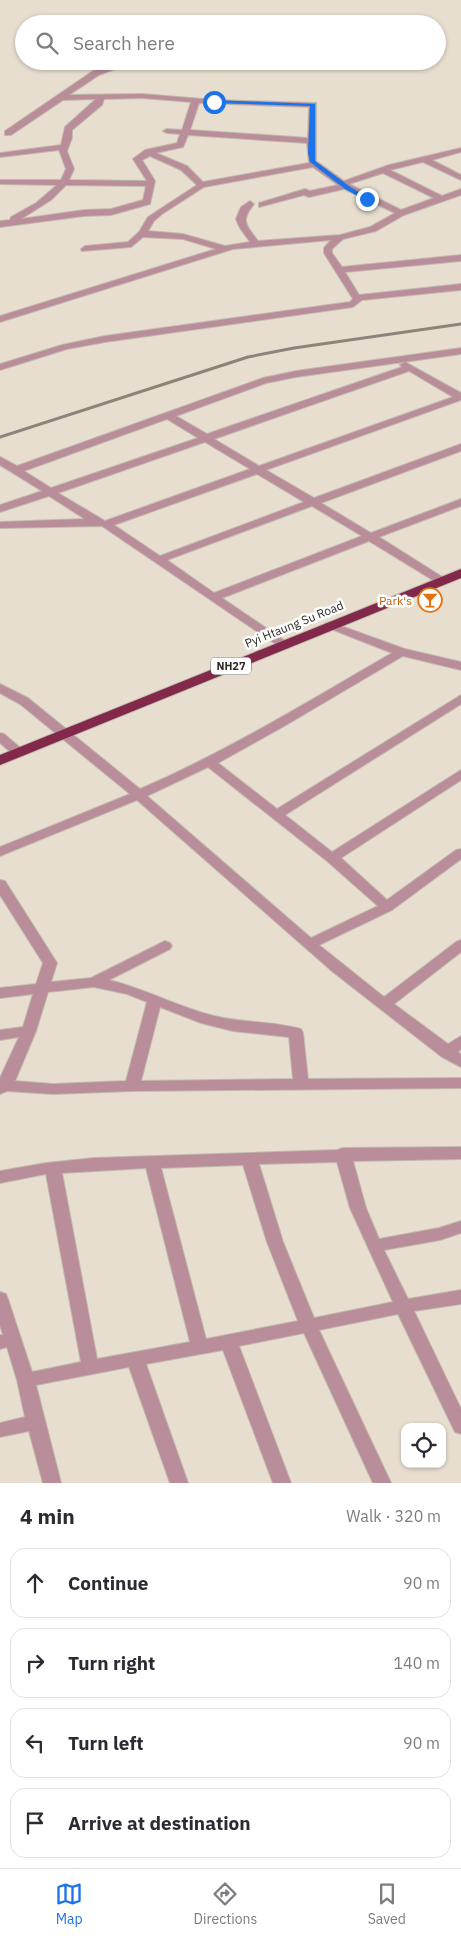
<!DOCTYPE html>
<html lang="en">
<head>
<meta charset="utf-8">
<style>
	body { margin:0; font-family:"IBM Plex Sans",sans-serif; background:#f7f7f7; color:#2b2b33 }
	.controls { position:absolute; right:15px; bottom:15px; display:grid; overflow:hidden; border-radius:10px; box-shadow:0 1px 4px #0004 }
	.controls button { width:45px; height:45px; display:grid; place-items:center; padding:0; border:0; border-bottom:1px solid #e1e1e2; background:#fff; color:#2b2b33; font:25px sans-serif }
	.stop { position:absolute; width:15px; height:15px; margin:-11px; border:4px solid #1a73e8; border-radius:50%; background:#fff }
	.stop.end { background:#1a73e8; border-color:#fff; box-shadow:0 1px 5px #0008 }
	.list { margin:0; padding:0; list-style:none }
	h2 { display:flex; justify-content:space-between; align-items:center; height:65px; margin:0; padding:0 20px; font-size:21px }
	h2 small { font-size:16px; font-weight:400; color:#7c7c81 }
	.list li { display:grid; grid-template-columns:32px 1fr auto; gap:15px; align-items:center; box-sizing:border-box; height:70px; margin:0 10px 10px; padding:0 10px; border:1px solid #e1e1e2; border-radius:15px }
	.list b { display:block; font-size:19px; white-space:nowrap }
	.list em { font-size:16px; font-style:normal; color:#7c7c81 }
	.icon { flex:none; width:28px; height:28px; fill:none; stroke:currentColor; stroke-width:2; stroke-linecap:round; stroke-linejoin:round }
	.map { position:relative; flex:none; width:461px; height:1483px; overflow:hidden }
	.search { position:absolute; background:#fff; box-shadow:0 1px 4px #0004; left:15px; right:15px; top:15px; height:55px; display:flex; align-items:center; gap:12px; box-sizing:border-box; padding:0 18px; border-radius:28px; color:#7c7c81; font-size:19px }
	.sheet { height:385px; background:#fff }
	nav { display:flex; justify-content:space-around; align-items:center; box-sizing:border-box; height:70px; border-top:1px solid #e1e1e2; background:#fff; font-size:14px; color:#7c7c81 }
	nav a { display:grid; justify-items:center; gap:2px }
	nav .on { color:#1a73e8 }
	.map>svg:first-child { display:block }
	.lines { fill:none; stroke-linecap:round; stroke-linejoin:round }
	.street-casing { stroke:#c2baad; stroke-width:2 }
	.highway-casing { stroke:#c2baad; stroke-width:2 }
	.street { fill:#b98d99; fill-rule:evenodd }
	.highway { fill:#82294b; fill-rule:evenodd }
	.rail { stroke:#8a847a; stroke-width:3 }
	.route { fill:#1a73e8 }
	.labels { text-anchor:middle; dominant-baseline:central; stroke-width:5; stroke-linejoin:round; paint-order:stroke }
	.shield { fill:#fff; stroke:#6d6b66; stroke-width:1 }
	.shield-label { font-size:11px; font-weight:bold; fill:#2e2b25 }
	.food-label { font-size:12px; fill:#c56008; stroke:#fff; text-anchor:end }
	.street-label { font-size:12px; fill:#2e2b25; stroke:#fff }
</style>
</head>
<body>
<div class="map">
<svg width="461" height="1483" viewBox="0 0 461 1483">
	<rect width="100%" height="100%" fill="#e7decf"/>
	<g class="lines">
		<g class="street-casing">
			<g id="street">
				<path d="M124,61h12l-37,14 -30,20 73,-1 73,6 101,3v58l28,20 45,-16 72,-17v4l-29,8 29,15v5l-38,-18 -33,8 52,26 19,-7v6l-57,20 -28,16 -33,8 -11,10v4l10,14 119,-12v6l-116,11 14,23 102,-11v6l-99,10 -9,7 -248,35 -38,7 -67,21v-6l62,-19 43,-9 245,-34 3,-3 -29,-46v-5l7,-8 -98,9 -233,73v-6l216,-67 -33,-10 -40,-2 -12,10 -49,4 -1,-2 4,-3 43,-4 11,-10 9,-15 49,-32 -16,-15 -31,-14 -8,4 13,21 -5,23 -39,11 -27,1 -84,11v-6l10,-1 1,-3 25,-14 21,-18 -57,-1v-4h61l5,-11 -7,-19 -59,7v-4l61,-8 4,-18 31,-28 -33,1 -52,35h-6v-4l88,-60zM142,98l49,4 -9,28 -15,-1 -4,2 4,2 13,1 -3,9 -32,7 -12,9 14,22 -78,-1 5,-11 -7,-18 5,-13v-8l30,-25 2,-6zM199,103l110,4 -1,31 -118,-8zM188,135l119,8 2,20 -106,19 -16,-16 -31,-13 27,-6zM313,167l25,18 -28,6 -5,-2 -46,14v4l45,-12 5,2 35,-8 51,24 -25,14 -30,8 -82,6c-12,-16 -18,-20 -4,-37l-4,-3 -9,6 -5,12 4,9 10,14 -25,4 -42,-12 -35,-3 6,-10 8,-7 42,-27zM383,173l51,25 -33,12 -52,-26zM66,185l80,1 -3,14 -32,9 -27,1 -63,9 30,-19z"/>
				<path d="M461,348v6l-165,23 -30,6 -90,33 31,18 195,-67 -2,-2 5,-3 56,31v7l-195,70 48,28 147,-54v7l-140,52 50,30 90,-34v7l-82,31 65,41 2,2 -2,2h-8l-67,-41 -147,57 66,45 2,2 -2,2h-8l-178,-121 -102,2v-6l85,-3 -36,-23 -49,16v-7l42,-14 -42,-26v-8l17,9 246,-88 33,-7zM409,371l44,26 -194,69 -45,-27zM167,419l31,19 -147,50 -27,-17zM205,442l45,27 -145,52 -47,-28zM257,474l47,28 -144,54 -46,-31zM312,506l50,30 -148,57 -47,-33z"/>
				<path d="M330,622l75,27 56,13v8l-58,-14 -117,69 -68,38 59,46 184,-114v9l-176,111 47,37 129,-82v10l-120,78 46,42 69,-50 5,-1v10l-69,51 -73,35 65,52 72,-55 5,-2v12l-67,52 54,40 13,-8v13l-3,3 3,2v13l-19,-10 -109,-85 -196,-172 -137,56v-9l130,-53 -110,-90 -20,-11v-9l28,14 112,91c88,-38 169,-88 252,-136l-66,-26 -2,-2 2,-2zM208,767l119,94 51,45 -67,32 -164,-142z"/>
				<path d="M0,733l4,1 19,16 2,3 -2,3h-8l-15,-13z"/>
				<path d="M0,880l5,1 52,82 -6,19 40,-4 74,-37 5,2 2,3 -2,3 -61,31c37,9 69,27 105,36 29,7 59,5 87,13l2,4 5,46 153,-1v10l-329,3 -79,3 -46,-3 -7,3v-16l19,-41 -19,3v-10l23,-3 10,-33 -33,4v-10l36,-4 7,-21 -43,-68zM94,987l33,7 20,8 -21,79 -73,3 -38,-3 21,-50 12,-39zM160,1007l41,16 32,8 56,6 4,42 -152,2z"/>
				<path d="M461,1147v12l-108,2 13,47 13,31 60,-11 22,-7v12l-21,7 -56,10 24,49 53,-9v14l-47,7 47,98v25l-6,-2 -57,-118 -79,16 72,153h-18l-69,-150 -65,13 52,137h-18l-50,-133 -77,14 42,119h-18l-41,-116 -93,18 25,98h-18l-14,-52 -29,6v-14l25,-6 -8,-37 -10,-33 -7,2v-14h3l-3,-10v-33l6,2 2,5 24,73 49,-10 -35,-188 -46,9v-12l46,-8 48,-5 243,-8 6,-2zM337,1162l13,46 43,94 -79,16 -31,-76 -24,-78zM243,1165l24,77 31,79 -92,18 -45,-171zM146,1168l44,174 -93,17 -35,-186z"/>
			</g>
		</g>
		<g class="highway-casing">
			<path id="highway" d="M461,569v9l-461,187v-10z"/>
		</g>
		<use href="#street" class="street"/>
		<use href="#highway" class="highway"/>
		<path class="rail" d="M0,437l248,-80 46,-9 167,-24"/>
	</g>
	<path class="route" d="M214,100l101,4v57l34,25 21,13 -5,1 -20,-11 -35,-27 -2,-9 2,-47 -97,-3z"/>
	<defs>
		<g id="bar-ring" transform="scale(1.25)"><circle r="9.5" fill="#fff" stroke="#e8710a" stroke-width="1.5"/><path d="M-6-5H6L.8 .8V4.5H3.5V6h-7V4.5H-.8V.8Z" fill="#e8710a"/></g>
	</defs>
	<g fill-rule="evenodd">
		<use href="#bar-ring" x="430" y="600"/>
	</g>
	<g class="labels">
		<rect class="shield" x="211" y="657.5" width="40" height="17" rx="4"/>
		<g class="shield-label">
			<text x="231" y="666">NH27</text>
		</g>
		<g class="food-label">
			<text x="412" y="600">Park's</text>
		</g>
		<g class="street-label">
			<text transform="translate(294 624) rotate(-22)">Pyi Htaung Su Road</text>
		</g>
	</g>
</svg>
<div class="controls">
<button><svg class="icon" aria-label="locate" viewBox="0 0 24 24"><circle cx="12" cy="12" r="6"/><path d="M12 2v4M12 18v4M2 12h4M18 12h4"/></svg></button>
</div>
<div class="stop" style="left:214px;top:102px"></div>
<div class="stop end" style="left:367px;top:199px"></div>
<div class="search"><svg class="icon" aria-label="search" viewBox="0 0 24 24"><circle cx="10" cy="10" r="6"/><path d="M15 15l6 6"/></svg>Search here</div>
</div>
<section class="sheet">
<h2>4 min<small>Walk · 320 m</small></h2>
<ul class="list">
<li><svg class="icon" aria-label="ahead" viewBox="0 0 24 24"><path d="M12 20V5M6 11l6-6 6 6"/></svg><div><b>Continue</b></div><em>90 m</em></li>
<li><svg class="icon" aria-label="right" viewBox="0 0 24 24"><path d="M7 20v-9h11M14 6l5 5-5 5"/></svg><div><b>Turn right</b></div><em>140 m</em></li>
<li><svg class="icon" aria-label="left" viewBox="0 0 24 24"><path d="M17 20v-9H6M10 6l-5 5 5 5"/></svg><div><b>Turn left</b></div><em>90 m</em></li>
<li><svg class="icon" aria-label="arrive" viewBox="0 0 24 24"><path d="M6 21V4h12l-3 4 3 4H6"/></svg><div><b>Arrive at destination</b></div></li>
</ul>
</section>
<nav>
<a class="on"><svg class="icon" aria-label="map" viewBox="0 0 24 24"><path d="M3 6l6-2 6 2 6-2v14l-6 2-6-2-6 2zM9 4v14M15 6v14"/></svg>Map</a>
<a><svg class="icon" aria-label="directions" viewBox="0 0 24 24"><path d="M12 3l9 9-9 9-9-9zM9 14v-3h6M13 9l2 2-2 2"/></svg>Directions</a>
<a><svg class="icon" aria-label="saved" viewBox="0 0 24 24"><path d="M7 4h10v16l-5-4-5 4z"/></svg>Saved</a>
</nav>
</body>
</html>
